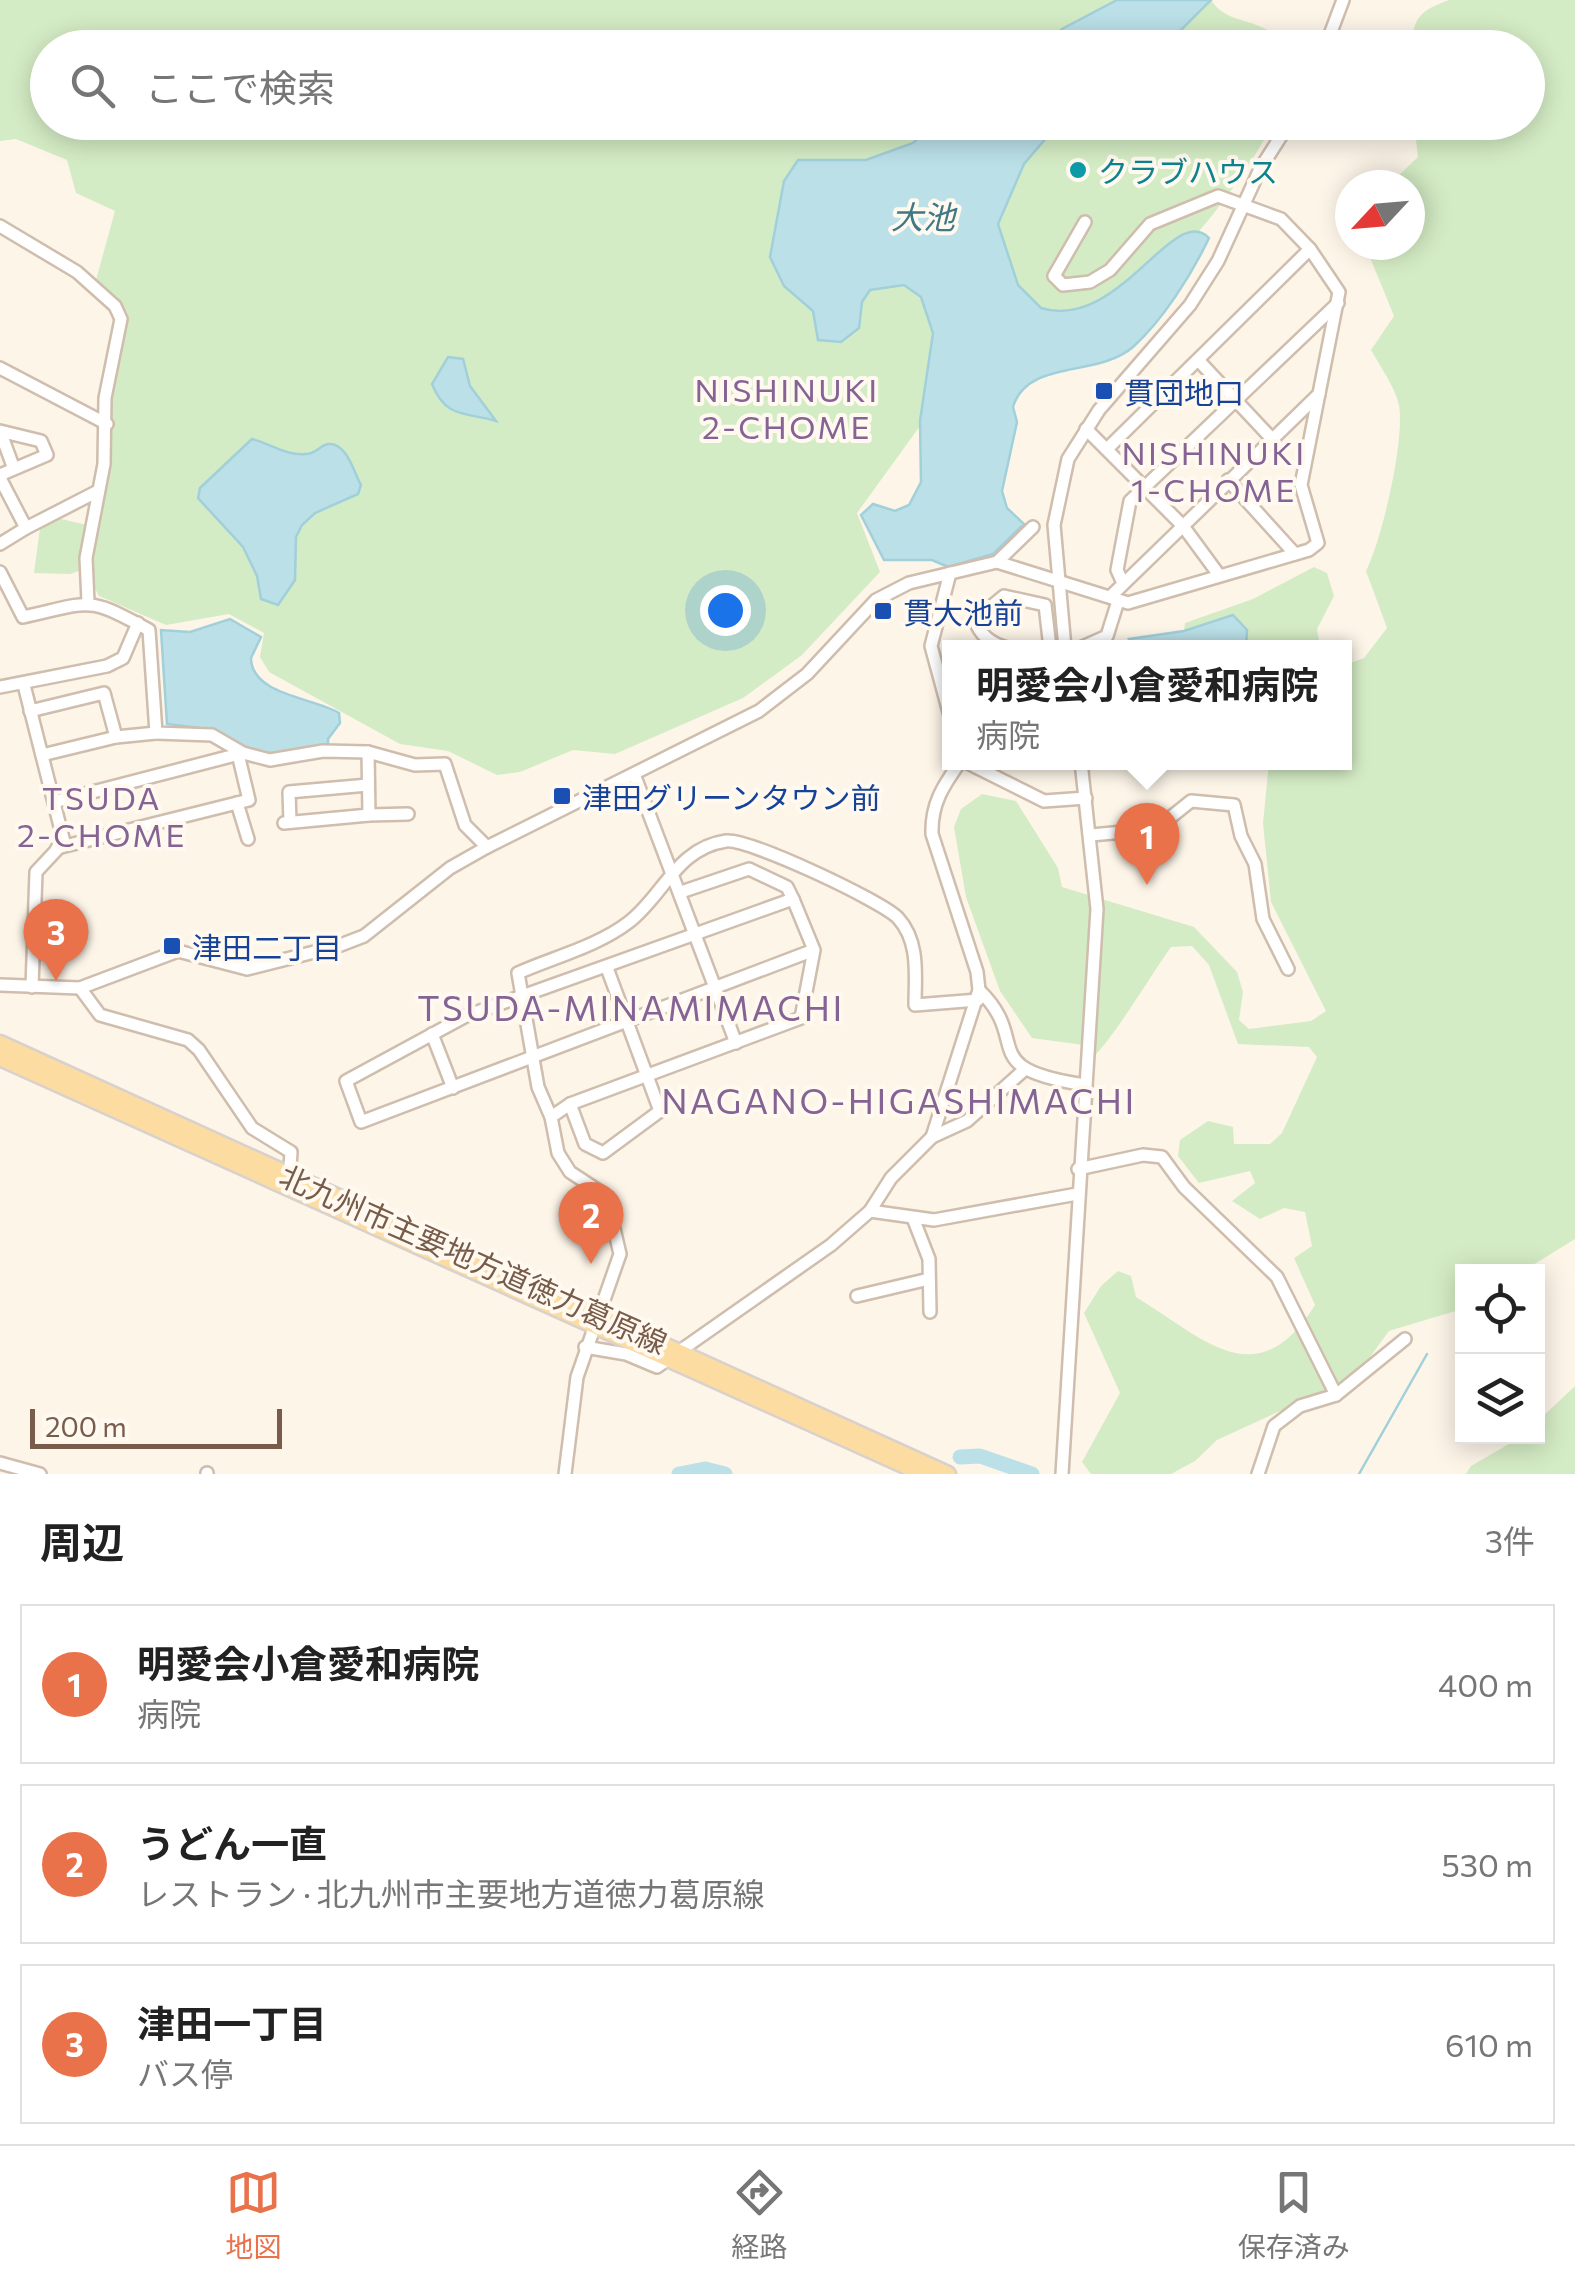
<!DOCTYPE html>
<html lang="ja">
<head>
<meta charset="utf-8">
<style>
	body { margin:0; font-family:Commissioner,"Noto Sans JP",sans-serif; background:#f6f6f6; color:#222 }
	.controls { position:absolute; right:30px; bottom:30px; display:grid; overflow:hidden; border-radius:0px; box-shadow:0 5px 25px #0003 }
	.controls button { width:90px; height:90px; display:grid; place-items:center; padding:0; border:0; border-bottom:2px solid #e0e0e0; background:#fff; color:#222; font:50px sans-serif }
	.compass { position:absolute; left:1335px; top:170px; width:90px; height:90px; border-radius:50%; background:#fff; box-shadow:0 5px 25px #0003; rotate:244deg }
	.scale { position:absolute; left:30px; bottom:25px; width:252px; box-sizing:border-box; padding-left:10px; border:5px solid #785c4b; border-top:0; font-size:28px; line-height:35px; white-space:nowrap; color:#785c4b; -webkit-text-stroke:8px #fff9ef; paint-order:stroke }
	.you { position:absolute; left:725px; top:610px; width:35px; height:35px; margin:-25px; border:8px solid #fff; border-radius:50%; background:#1a73e8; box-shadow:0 0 0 15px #1a73e833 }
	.badge { display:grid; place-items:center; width:65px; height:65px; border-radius:50%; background:#e9724b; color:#fff; font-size:32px; font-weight:700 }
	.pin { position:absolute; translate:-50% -82px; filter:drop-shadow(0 2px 5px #0008) }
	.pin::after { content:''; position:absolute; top:52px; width:35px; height:30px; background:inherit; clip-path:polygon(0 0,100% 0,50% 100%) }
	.popup { position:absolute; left:942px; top:640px; width:410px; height:130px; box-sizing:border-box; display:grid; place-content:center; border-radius:0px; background:#fff; filter:drop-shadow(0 2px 8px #0005); font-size:32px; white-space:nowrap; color:#767676 }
	.popup b { font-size:38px; color:#222 }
	.popup::after { content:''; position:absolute; left:50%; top:100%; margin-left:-20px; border:20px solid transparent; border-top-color:#fff }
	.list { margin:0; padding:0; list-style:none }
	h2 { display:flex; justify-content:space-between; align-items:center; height:130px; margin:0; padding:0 40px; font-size:42px }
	h2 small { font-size:32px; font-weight:400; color:#767676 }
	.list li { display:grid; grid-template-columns:65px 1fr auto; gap:30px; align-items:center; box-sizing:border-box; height:160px; margin:0 20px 20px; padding:0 20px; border:2px solid #e0e0e0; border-radius:0px }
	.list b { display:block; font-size:38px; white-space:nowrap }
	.list p { margin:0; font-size:32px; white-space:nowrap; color:#767676 }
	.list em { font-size:32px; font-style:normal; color:#767676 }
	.icon { flex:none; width:55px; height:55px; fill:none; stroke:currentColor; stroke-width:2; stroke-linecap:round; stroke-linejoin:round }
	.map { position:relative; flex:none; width:1575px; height:1474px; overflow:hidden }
	.search { position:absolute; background:#fff; box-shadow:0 5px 25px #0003; left:30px; right:30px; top:30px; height:110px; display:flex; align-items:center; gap:25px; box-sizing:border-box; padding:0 35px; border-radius:55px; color:#767676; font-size:38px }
	.sheet { height:670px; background:#fff }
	nav { display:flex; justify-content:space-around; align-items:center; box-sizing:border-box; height:140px; border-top:2px solid #e0e0e0; background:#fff; font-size:28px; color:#767676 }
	nav a { display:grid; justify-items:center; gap:5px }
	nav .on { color:#e9724b }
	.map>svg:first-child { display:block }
	.green { fill:#d4ecc5 }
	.water { fill:#bbe0e8; stroke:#a1d0da; stroke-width:2.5 }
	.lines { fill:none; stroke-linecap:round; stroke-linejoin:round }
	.stream { stroke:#a1d0da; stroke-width:2.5 }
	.river { stroke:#bbe0e8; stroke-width:15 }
	.minor-casing { stroke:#cfbdad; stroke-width:16 }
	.major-casing { stroke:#d9d1cd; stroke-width:19 }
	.minor { stroke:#fff; stroke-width:11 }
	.major { stroke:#fcdca0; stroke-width:14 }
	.culture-dot { fill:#0f9aa8; stroke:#fff9ef; stroke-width:4 }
	.transit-dot { fill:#1a4fb4; stroke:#fff9ef; stroke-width:4 }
	.labels { text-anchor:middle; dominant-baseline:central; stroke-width:8; stroke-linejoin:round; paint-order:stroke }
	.culture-label { font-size:30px; fill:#0d838f; stroke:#fff9ef; text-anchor:start }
	.transit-label { font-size:30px; fill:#164399; stroke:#fff9ef; text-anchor:start }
	.street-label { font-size:30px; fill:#785c4b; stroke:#fff9ef }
	.water-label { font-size:32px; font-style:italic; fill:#407885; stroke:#fff9ef }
	.neighbourhood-label { font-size:32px; letter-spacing:2.5px; fill:#856394; stroke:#fff9ef }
	.quarter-label { font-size:35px; letter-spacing:2.5px; fill:#856394; stroke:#fff9ef }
</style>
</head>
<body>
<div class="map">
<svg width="1575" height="1474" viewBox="0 0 1575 1474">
	<rect width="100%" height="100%" fill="#fdf5e8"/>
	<g class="green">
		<path d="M0,0h1211c18,28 51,14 76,47l-1239,1v74l1225,1c-30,60 -110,166 -174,191 -27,11 -79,10 -108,14l-134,185 23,59 -78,83 -59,43 -128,56 -42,-4 -53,22 -23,3 -49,-24 -48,-7 -131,-72 -9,-15 4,-24 -35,-19 -63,11 -67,-29 -6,-11 1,-19 -24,8 -36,-1 6,-45 13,-11 42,10 15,-73 -2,-56 19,-85 -31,-33 19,-69 -39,-18 -9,-33 -51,-21 -16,2z"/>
		<path d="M1449,0h126v1239l-52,32 -61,1v37l-73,22 -33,45 -139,64 -22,21 -24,13h-80l-9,-12 38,-69 -36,-80 17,-27 17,-15 13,5 5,21c70,43 121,100 179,8l-21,-47 18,-12 -7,-34 -21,-4 -24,11 -28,-18 23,-18 -5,-12 -51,12 -21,-27 2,-16 28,-19 25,6 1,17h36l12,-11 35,-76 -8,-10 -71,-3 -29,-79 -17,-19 -21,1c-16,22 -66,105 -82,113l-6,-15 -51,-7 -32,-47 -34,-94 -12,-70 7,-18 21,-15 34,7 42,67 4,19 132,40 43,45 6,20 -4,28 10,9 62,-8 15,-10 -55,-109 -8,-79 6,-60 75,-1 1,-97 19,-7 23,-30 -21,-57c16,-32 39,-130 33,-166 -4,-18 -19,-39 -28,-55l23,-34 -29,-71h45v-60h-21l29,-28 -4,-34 114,-1v-74l-116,-1c0,-30 10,-37 37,-47z"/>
		<path d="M1314,567l13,6 7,23 -17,33 3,18h-74l1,-17 -63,1 1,-8 68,-24z"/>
		<path d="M1575,1386v88h-109l5,-8 50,-29 17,-1v-15z"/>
	</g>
	<g class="water">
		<path d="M1117,0h94l-32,32 -26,15h-110l19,-18z"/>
		<path d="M937,122l122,1 -35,41 -26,60 20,61 23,23c78,24 133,-107 168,-70 -17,36 -46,82 -76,109 -36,31 -106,12 -120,60l4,15 -15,69 5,17 17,16 -31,30 -45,13 -16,-7h-48l-23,-45 12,-11 22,7 14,-6 12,-23 -1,-61 13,-88 -12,-36 -17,-12 -34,5 -8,12 -3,26 -18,14 -23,-2 -5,-29 -29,-25 -14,-29 14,-76 14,-21h68l47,-17z"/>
		<path d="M448,357l15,2 7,27 26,35c-30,-9 -50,-2 -64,-37z"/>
		<path d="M252,439c19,5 34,17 54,15 10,0 13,-8 22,-10 19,-2 26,29 33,41l-3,9 -43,19 -13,12 -6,12 -1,43 -17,25 -17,-6 -4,-23 -14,-29 -45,-49 2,-10z"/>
		<path d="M1233,615l14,15 -1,17h-111l-6,-8 55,-8z"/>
		<path d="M230,619l31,18 -10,21c0,37 64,40 88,55l1,10 -12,16v10l-69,7 -52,-27 -40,-5 -6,-94 29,2z"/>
	</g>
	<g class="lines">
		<path class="stream" d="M1359,1474l68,-120"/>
		<g class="river">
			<path d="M960,1457l20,-1 52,18"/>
			<path d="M679,1474l26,-5 20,5"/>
		</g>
		<g class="minor-casing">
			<g id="minor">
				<path d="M1325,48l18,-48"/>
				<path d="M0,226l77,46 38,34 6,13 -16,79 -1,66 -18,94 2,44"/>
				<path d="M1199,361l74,79"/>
				<path d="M0,368l107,56"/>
				<path d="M1086,429l97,97 36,49"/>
				<path d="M1108,448l202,-199"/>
				<path d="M0,475l47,-20 -6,-14 -41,-10 14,38"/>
				<path d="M0,478l26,50 -26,16"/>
				<path d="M1228,480l67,74"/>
				<path d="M26,528l72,-37"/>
				<path d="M997,562l36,-35"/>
				<path d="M0,572l23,45c68,-15 63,-22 126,13l7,103 56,2 31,18 27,7 53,-9 45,1 47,13 30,-1 20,61 22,22"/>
				<path d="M1122,581l-5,-11 13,-69 208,-198"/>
				<path d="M1111,596l208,-202"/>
				<path d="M1007,648c-15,-4 -27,-12 -32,-28l29,-24 41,9 5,43"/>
				<path d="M1065,648l-11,-123 14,-66 31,-49 91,-105 28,-44 42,-92 30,-47"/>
				<path d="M1080,648l27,-12 11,-35"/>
				<path d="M24,685l40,157 -28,30 -4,115"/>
				<path d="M0,687l107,-21 16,-8 15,-35"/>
				<path d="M30,711l74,-18 12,44 -74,18"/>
				<path d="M950,716l-19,-70 19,-73"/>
				<path d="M116,737l40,-4"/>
				<path d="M966,762l78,39 42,-3"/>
				<path d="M634,774l102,269"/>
				<path d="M54,802l189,-49"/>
				<path d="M237,803l11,36"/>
				<path d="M369,815l39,-1"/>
				<path d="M290,822l-1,-30 79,-7"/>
				<path d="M284,823l85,-8 -1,-63"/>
				<path d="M1091,835l65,-6 35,-28 43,4 7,31 14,28 8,55 25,50"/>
				<path d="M57,848l192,-48 -11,-46"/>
				<path d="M681,892l68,-23 38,18 6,12"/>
				<path d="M0,985l80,3 98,-37 69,18 91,-23 26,-10 86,-68 37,-21 272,-136 48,-37 69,-74 33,-17 88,-21 131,41 181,-53 9,-7 -17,-58 38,-193 -29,-43 -29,-30 -63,-23 -68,28 -40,46 -20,12 -27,3 -9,-9 31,-54"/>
				<path d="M80,988l20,27 88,25 11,10 53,78 39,24 -2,29"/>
				<path d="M979,990c54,52 -6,78 106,95"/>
				<path d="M432,1034l21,54"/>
				<path d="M570,1104l15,40 18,9 57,-42 -53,-143"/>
				<path d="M551,1117l19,-13 231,-86 13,-68 -21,-51 -327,117 -120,65 15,41 453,-172"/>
				<path d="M932,1137l35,-16 56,-50"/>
				<path d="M1078,1169l65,-14 19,2 22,30 93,90 59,118"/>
				<path d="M870,1211l64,9 143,-26"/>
				<path d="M913,1218l16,41 1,53"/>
				<path d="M857,1296l72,-17"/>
				<path d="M585,1347l41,7 31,13 174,-122 39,-34 21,-33 41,-41 47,-147 -2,-18 -45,-138c-1,-30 11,-48 28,-72"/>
				<path d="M0,1463l40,11"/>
				<path d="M207,1474v-1"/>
				<path d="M565,1474l12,-97 43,-123 -12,-51 -6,-10 -32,-21 -12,-19 -7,-36 -13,-30 -20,-114c36,-16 80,-27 111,-51 34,-26 48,-74 97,-81 22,-3 156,60 172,77 22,24 17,58 17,87l63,-5"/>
				<path d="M1062,1474l35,-565 -16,-147"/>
				<path d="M1258,1474l16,-48 26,-20 36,-11 69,-56"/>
			</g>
		</g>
		<g class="major-casing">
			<g id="major">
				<path d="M0,1043l948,431"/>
				<path d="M0,1058l923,416"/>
			</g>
		</g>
		<use href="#minor" class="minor"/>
		<use href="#major" class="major"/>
	</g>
	<circle class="culture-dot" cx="1078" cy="170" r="10"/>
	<g class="transit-dot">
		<rect x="1094" y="381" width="20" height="20" rx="5"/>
		<rect x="873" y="601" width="20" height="20" rx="5"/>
		<rect x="552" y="786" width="20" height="20" rx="5"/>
		<rect x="162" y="936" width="20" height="20" rx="5"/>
	</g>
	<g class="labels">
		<g class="culture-label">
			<text x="1098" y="170">クラブハウス</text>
		</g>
		<g class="transit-label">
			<text x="1124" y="391">貫団地口</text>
			<text x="903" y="611">貫大池前</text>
			<text x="582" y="796">津田グリーンタウン前</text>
			<text x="192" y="946">津田二丁目</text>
		</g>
		<g class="street-label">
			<text transform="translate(474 1258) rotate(24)">北九州市主要地方道徳力葛原線</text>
		</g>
		<g class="water-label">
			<text x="923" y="216">大池</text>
		</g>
		<g class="neighbourhood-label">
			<text x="787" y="389">NISHINUKI<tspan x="787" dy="37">2-CHOME</tspan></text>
			<text x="1214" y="452">NISHINUKI<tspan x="1214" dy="37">1-CHOME</tspan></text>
			<text x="102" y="797">TSUDA<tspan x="102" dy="37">2-CHOME</tspan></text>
		</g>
		<g class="quarter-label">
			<text x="631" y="1006">TSUDA-MINAMIMACHI</text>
			<text x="899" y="1099">NAGANO-HIGASHIMACHI</text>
		</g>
	</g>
</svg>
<div class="controls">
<button><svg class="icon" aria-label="locate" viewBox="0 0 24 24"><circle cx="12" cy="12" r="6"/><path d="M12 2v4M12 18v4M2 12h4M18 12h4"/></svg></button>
<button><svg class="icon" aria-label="layers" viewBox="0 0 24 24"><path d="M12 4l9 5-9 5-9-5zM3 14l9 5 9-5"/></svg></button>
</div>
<svg class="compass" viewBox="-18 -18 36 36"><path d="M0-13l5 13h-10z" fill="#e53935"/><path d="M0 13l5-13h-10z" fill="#767676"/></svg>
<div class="scale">200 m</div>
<div class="you"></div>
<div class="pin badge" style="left:1147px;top:885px">1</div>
<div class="popup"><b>明愛会小倉愛和病院</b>病院</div>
<div class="pin badge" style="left:591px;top:1264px">2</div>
<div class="pin badge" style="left:56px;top:981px">3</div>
<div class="search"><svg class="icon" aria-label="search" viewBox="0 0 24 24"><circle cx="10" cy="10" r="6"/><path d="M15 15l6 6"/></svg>ここで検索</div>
</div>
<section class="sheet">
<h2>周辺<small>3件</small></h2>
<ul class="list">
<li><span class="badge">1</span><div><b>明愛会小倉愛和病院</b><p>病院</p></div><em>400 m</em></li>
<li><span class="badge">2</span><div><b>うどん一直</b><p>レストラン · 北九州市主要地方道徳力葛原線</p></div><em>530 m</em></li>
<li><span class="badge">3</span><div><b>津田一丁目</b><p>バス停</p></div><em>610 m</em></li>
</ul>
</section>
<nav>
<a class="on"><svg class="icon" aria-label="map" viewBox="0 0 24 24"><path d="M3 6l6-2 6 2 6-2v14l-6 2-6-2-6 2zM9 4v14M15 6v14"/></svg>地図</a>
<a><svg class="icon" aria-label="directions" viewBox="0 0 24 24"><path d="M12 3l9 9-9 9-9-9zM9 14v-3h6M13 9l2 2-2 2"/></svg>経路</a>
<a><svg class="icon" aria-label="saved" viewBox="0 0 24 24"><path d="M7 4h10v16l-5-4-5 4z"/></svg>保存済み</a>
</nav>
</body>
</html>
